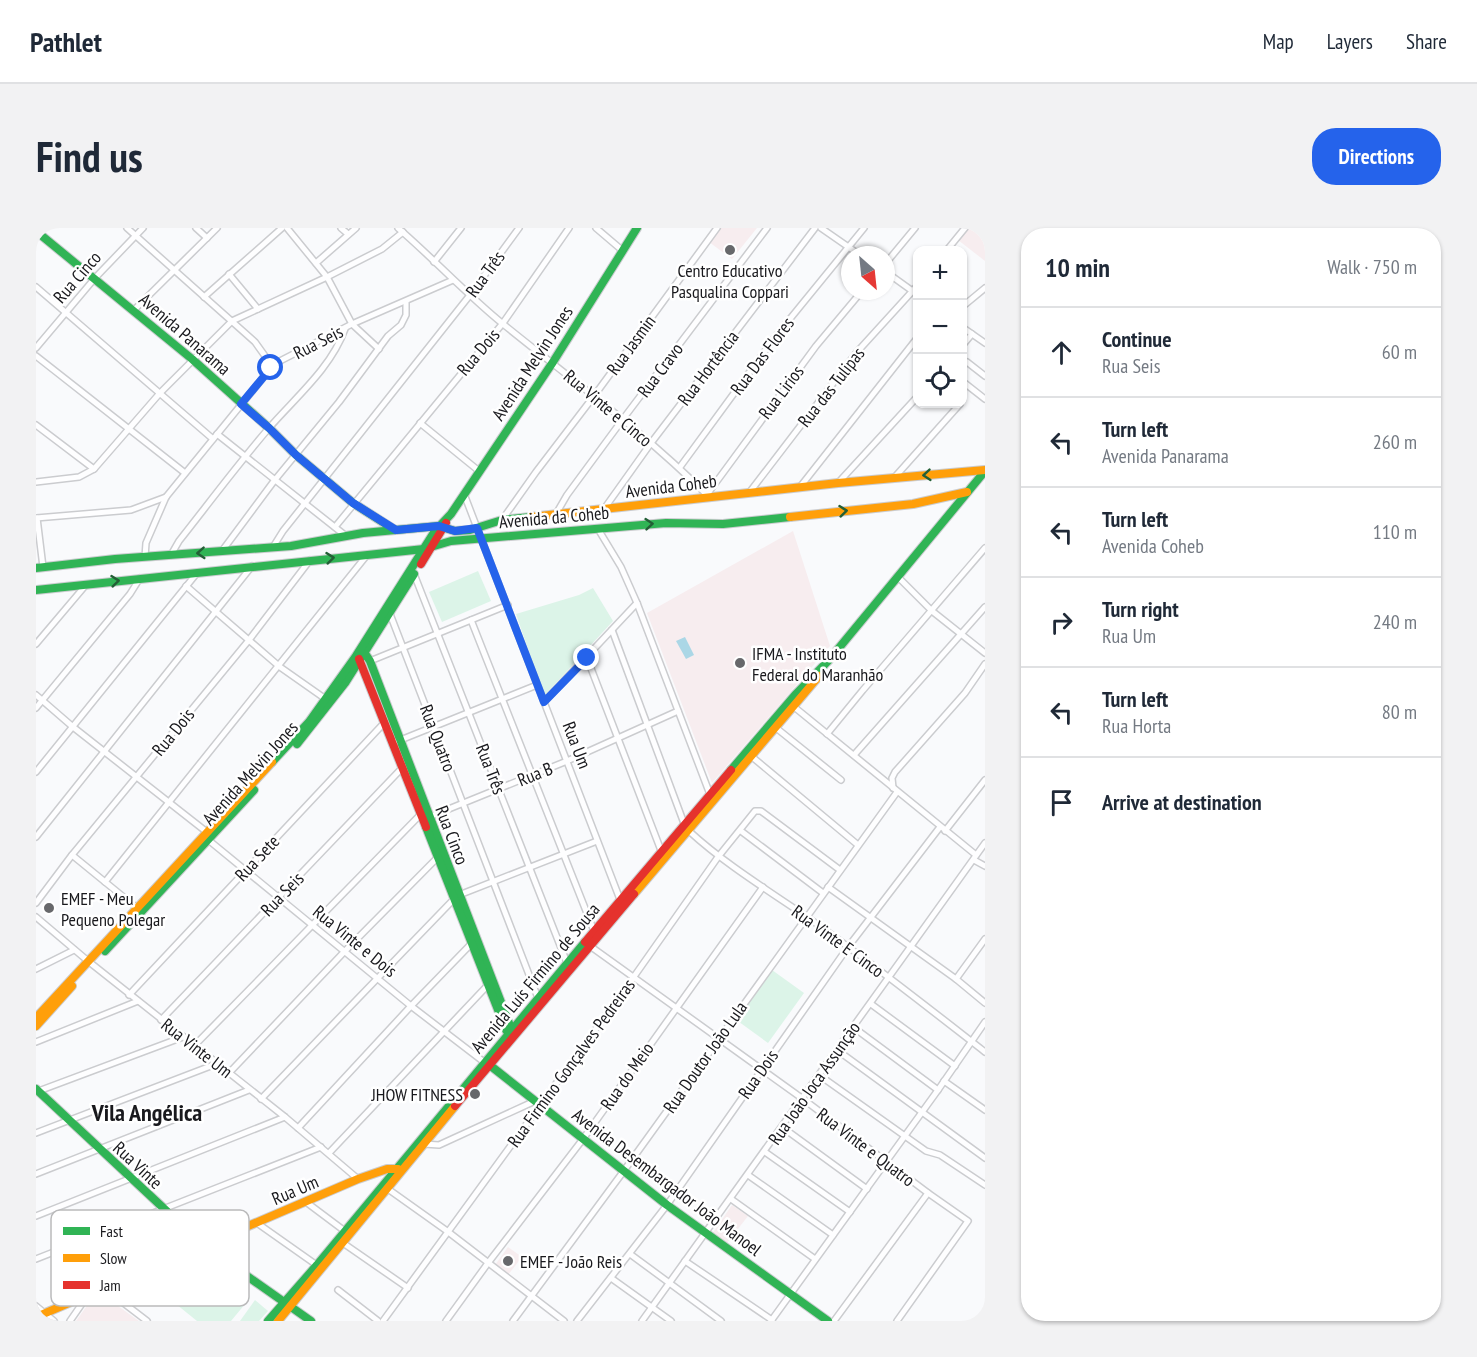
<!DOCTYPE html>
<html lang="en">
<head>
<meta charset="utf-8">
<style>
	body { margin:0; font-family:"PT Sans Narrow",sans-serif; background:#f2f2f3; color:#1f2937 }
	.controls { position:absolute; right:18px; top:18px; display:grid; overflow:hidden; border-radius:12px; box-shadow:0 2px 4px #0004 }
	.controls button { width:54px; height:54px; display:grid; place-items:center; padding:0; border:0; border-bottom:2px solid #e0e1e3; background:#fff; color:#1f2937; font:30px sans-serif }
	.compass { position:absolute; left:805px; top:18px; width:54px; height:54px; border-radius:50%; background:#fff; box-shadow:0 2px 4px #0004; rotate:153deg }
	.stop { position:absolute; width:18px; height:18px; margin:-14px; border:4px solid #2563eb; border-radius:50%; background:#fff }
	.stop.end { background:#2563eb; border-color:#fff; box-shadow:0 2px 6px #0008 }
	.list { margin:0; padding:0; list-style:none }
	h2 { display:flex; justify-content:space-between; align-items:center; height:78px; margin:0; padding:0 24px; font-size:26px }
	h2 small { font-size:20px; font-weight:400; color:#747a83 }
	.list li { display:grid; grid-template-columns:39px 1fr auto; gap:18px; align-items:center; box-sizing:border-box; height:90px; padding:0 24px; border-top:2px solid #e0e1e3 }
	.list b { display:block; font-size:22px; white-space:nowrap }
	.list p { margin:0; font-size:20px; white-space:nowrap; color:#747a83 }
	.list em { font-size:20px; font-style:normal; color:#747a83 }
	.icon { flex:none; width:33px; height:33px; fill:none; stroke:currentColor; stroke-width:2; stroke-linecap:round; stroke-linejoin:round }
	.map { position:relative; flex:none; width:949px; height:1093px; overflow:hidden; border-radius:24px }
	header { display:flex; align-items:center; gap:36px; box-sizing:border-box; height:84px; padding:0 30px; background:#fff; border-bottom:2px solid #e0e1e3 }
	header strong { font-size:28px }
	nav { display:flex; gap:33px; margin-inline-start:auto; font-size:21px }
	.intro { display:flex; align-items:center; justify-content:space-between; box-sizing:border-box; height:144px; padding:0 36px }
	h1 { margin:0; font-size:42px }
	.button { padding:15px 27px; border-radius:24px; background:#2563eb; color:#fff; font-size:21px; font-weight:700 }
	main { display:flex; gap:36px; padding:0 36px }
	aside { flex:1; background:#fff; border-radius:24px; box-shadow:0 2px 4px #0004 }
	.map>svg:first-child { display:block }
	.education { fill:#f7edef }
	.green { fill:#dcf4e8 }
	.water { fill:#abd7e6 }
	.lines { fill:none; stroke-linecap:round; stroke-linejoin:round }
	.street-casing { stroke:#cbcccf; stroke-width:8 }
	.fast-casing { stroke:#cbcccf; stroke-width:10 }
	.slow-casing { stroke:#cbcccf; stroke-width:10 }
	.jam-casing { stroke:#cbcccf; stroke-width:10 }
	.street { stroke:#fefeff; stroke-width:5 }
	.fast { stroke:#30b455; stroke-width:8 }
	.slow { stroke:#ff9f0a; stroke-width:8 }
	.jam { stroke:#e5322d; stroke-width:8 }
	.oneway { stroke:#235f36 }
	.route { stroke:#2563eb; stroke-width:8 }
	.poi-dot { fill:#67686b; stroke:#fff; stroke-width:2 }
	.labels { text-anchor:middle; dominant-baseline:central; stroke-width:5; stroke-linejoin:round; paint-order:stroke }
	.poi-label { font-size:18px; fill:#19191d; stroke:#fff; text-anchor:start }
	.street-label { font-size:18px; fill:#19191d; stroke:#fff }
	.district-label { font-size:24px; font-weight:bold; fill:#19191d; stroke:#fff }
	.key { fill:#fff; stroke:#bababb; stroke-width:1.5 }
	.key-label { font-size:16px; fill:#19191d }
</style>
</head>
<body>
<header>
<strong>Pathlet</strong>
<nav><a>Map</a><a>Layers</a><a>Share</a></nav>
</header>
<div class="intro"><h1>Find us</h1><a class="button">Directions</a></div>
<main>
<div class="map">
<svg width="949" height="1093" viewBox="0 0 949 1093">
	<rect width="100%" height="100%" fill="#f9fafc"/>
	<g class="education">
		<path d="M683,0h38l-25,31 -23,-17z"/>
		<path d="M932,0h17v33l-27,-21z"/>
		<path d="M757,303l37,115 -118,137 -65,-170z"/>
		<path d="M696,977l16,11 -22,28 -14,-10z"/>
		<path d="M472,1019l14,10 -14,18 -13,-10z"/>
		<path d="M68,1068l35,25h-63l15,-21z"/>
	</g>
	<g class="green">
		<path d="M442,343l13,30 -49,21 -13,-30z"/>
		<path d="M557,360l20,33 -69,75 -28,-82 63,-19z"/>
		<path d="M736,742l32,23 -36,50 -33,-24z"/>
		<path d="M165,1027l49,43 -19,23h-34l-31,-25z"/>
		<path d="M219,1072l13,11 -9,10h-19z"/>
	</g>
	<path class="water" d="M649,409l9,18 -8,4 -10,-18z"/>
	<g class="lines">
		<g class="street-casing">
			<g id="street">
				<path d="M91,0l128,114 10,14 6,12"/>
				<path d="M160,0l11,10"/>
				<path d="M251,0l40,49 25,47 27,25"/>
				<path d="M305,0l7,6"/>
				<path d="M362,0c36,31 68,66 105,96 69,56 141,108 204,171"/>
				<path d="M560,0l27,23"/>
				<path d="M785,0l39,27"/>
				<path d="M911,22l18,-22"/>
				<path d="M398,34l27,-34"/>
				<path d="M280,35l40,-35"/>
				<path d="M850,35l29,-35"/>
				<path d="M850,44l32,23"/>
				<path d="M193,46l29,35"/>
				<path d="M0,59l177,152"/>
				<path d="M168,69l78,-69"/>
				<path d="M926,79l23,-19"/>
				<path d="M98,82l83,-82"/>
				<path d="M926,99l23,16"/>
				<path d="M926,118l10,-12"/>
				<path d="M0,120l59,-70 48,-50"/>
				<path d="M0,128l149,117"/>
				<path d="M931,134l18,14"/>
				<path d="M926,153l23,18"/>
				<path d="M384,195l59,48"/>
				<path d="M0,197l58,44"/>
				<path d="M181,206l129,102"/>
				<path d="M644,239l96,-131 88,-108"/>
				<path d="M858,250l66,-74"/>
				<path d="M0,254l43,-5 15,-8 66,-76 72,-72 95,-44 55,-28 21,-17"/>
				<path d="M802,255l80,-87"/>
				<path d="M764,259l118,-150"/>
				<path d="M713,265l108,-141 61,-67"/>
				<path d="M428,266l157,408"/>
				<path d="M670,268l110,-150 46,-55"/>
				<path d="M568,281l47,-66 164,-215"/>
				<path d="M520,286l11,-19 56,-76 144,-191"/>
				<path d="M0,290l95,-8 35,-13"/>
				<path d="M1,290l6,49"/>
				<path d="M466,292l34,-48 58,-76 123,-168"/>
				<path d="M299,299l168,-204 66,-95"/>
				<path d="M562,301l23,38 16,36 74,194"/>
				<path d="M237,319l10,-16 187,-236 49,-67"/>
				<path d="M186,323l52,-70 65,-79 49,-66 13,-11 5,-10v-13"/>
				<path d="M135,327l8,-14c30,-38 59,-77 90,-113 27,-31 62,-60 76,-99"/>
				<path d="M109,329l1,-14 20,-46 105,-129 7,-6 74,-38 101,-44"/>
				<path d="M378,346l153,389"/>
				<path d="M861,348l35,35 53,42"/>
				<path d="M150,358l94,81 47,33"/>
				<path d="M354,386l148,384"/>
				<path d="M435,392l123,311"/>
				<path d="M576,402l73,196"/>
				<path d="M0,416l49,-58"/>
				<path d="M551,430l75,195"/>
				<path d="M334,433l138,-56"/>
				<path d="M0,467l37,32 135,106"/>
				<path d="M508,474l93,-99"/>
				<path d="M757,478l183,149"/>
				<path d="M0,480l94,-114 10,-16"/>
				<path d="M739,499l66,53"/>
				<path d="M791,506l36,-44 122,-142"/>
				<path d="M357,515l144,-58"/>
				<path d="M818,527l131,-148"/>
				<path d="M715,528l107,89"/>
				<path d="M0,544l161,-199"/>
				<path d="M857,560l-1,-10 3,-6 70,-79 20,-29"/>
				<path d="M393,589l138,-56 111,-50"/>
				<path d="M653,603c36,33 77,58 118,86 61,43 119,89 178,135"/>
				<path d="M705,603l82,62"/>
				<path d="M909,603l40,-51"/>
				<path d="M0,609l216,-271"/>
				<path d="M170,610l205,168 73,56"/>
				<path d="M36,627l65,53"/>
				<path d="M938,632l11,6"/>
				<path d="M69,654l262,-327"/>
				<path d="M792,659l128,92 29,24"/>
				<path d="M423,667l138,-54"/>
				<path d="M0,675l36,-48 177,-215 61,-80"/>
				<path d="M0,689l52,44 197,156 73,62"/>
				<path d="M554,718l213,153 125,94 40,28 -71,100"/>
				<path d="M0,741l38,-19"/>
				<path d="M920,751l29,-40"/>
				<path d="M93,767l256,-273"/>
				<path d="M835,776l84,62"/>
				<path d="M125,792l242,-253"/>
				<path d="M817,799l85,63"/>
				<path d="M0,814l102,-41"/>
				<path d="M158,818l227,-232"/>
				<path d="M801,822l148,108"/>
				<path d="M193,845l116,-122 93,-94"/>
				<path d="M783,847l107,76 14,4 45,30"/>
				<path d="M908,853l41,29"/>
				<path d="M0,864l147,-55"/>
				<path d="M225,871l193,-200"/>
				<path d="M746,899l85,62"/>
				<path d="M262,900l113,-122 60,-62"/>
				<path d="M0,905l180,-69"/>
				<path d="M388,916l15,1 96,-44"/>
				<path d="M729,924l85,60"/>
				<path d="M293,925l158,-167"/>
				<path d="M0,946l213,-84"/>
				<path d="M712,947l85,60"/>
				<path d="M352,961l59,42 117,90"/>
				<path d="M695,971l84,60"/>
				<path d="M270,974l40,30"/>
				<path d="M0,988l249,-99"/>
				<path d="M221,995l61,43"/>
				<path d="M307,1015l65,45"/>
				<path d="M594,1026l91,67"/>
				<path d="M0,1031l285,-112"/>
				<path d="M649,1033l87,59"/>
				<path d="M575,1050l60,43"/>
				<path d="M68,1060l43,33"/>
				<path d="M302,1062l40,31"/>
				<path d="M0,1078l18,15"/>
				<path d="M34,1093l18,-26"/>
				<path d="M347,1093l250,-343 85,-121 37,-46h6l79,59"/>
				<path d="M410,1093l42,-58 95,-124 180,-252"/>
				<path d="M477,1093l110,-149 274,-380"/>
				<path d="M541,1093l90,-116 181,-258 92,-120"/>
				<path d="M606,1093l343,-478"/>
				<path d="M735,1093l167,-231 47,-68"/>
				<path d="M798,1093l94,-128"/>
			</g>
		</g>
		<g class="fast-casing">
			<g id="fast">
				<path d="M0,3l156,128 77,69 27,27 57,48 42,27"/>
				<path d="M0,340l79,-9 176,-13 72,-13 76,-7 16,5 15,-1 32,-10 29,-3"/>
				<path d="M0,362l388,-41 27,-8 215,-18 57,1 67,-7"/>
				<path d="M328,424l6,9 142,370"/>
				<path d="M261,516l48,-61 69,-109"/>
				<path d="M236,534l37,-40 47,-66 79,-125 16,-17 102,-152 84,-134"/>
				<path d="M695,542l64,-75 34,-35 156,-189"/>
				<path d="M390,599l80,203"/>
				<path d="M69,723l149,-161"/>
				<path d="M451,835l180,142 161,116"/>
				<path d="M0,861l167,156 108,76"/>
				<path d="M232,1093l49,-56 268,-323"/>
			</g>
		</g>
		<g class="slow-casing">
			<g id="slow">
				<path d="M495,289l307,-34 147,-13"/>
				<path d="M754,289l123,-13 54,-12"/>
				<path d="M598,666l185,-218"/>
				<path d="M0,790l236,-256"/>
				<path d="M0,798l36,-40"/>
				<path d="M0,1089l322,-138 29,-10h11"/>
				<path d="M242,1093l177,-215"/>
			</g>
		</g>
		<g class="jam-casing">
			<g id="jam">
				<path d="M385,336l25,-41"/>
				<path d="M323,431l67,168"/>
				<path d="M549,714l146,-172"/>
				<path d="M419,878l179,-212"/>
			</g>
		</g>
		<use href="#street" class="street"/>
		<use href="#fast" class="fast"/>
		<use href="#slow" class="slow"/>
		<use href="#jam" class="jam"/>
	</g>
	<defs><path id="oneway-chevron" d="M-2-3.5L2.5 0L-2 3.5" fill="none" stroke-width="1.6" stroke-linecap="round" stroke-linejoin="round" transform="scale(1.5)"/></defs>
	<g class="oneway">
		<use href="#oneway-chevron" transform="translate(891 247) rotate(175)"/>
		<use href="#oneway-chevron" transform="translate(807 283) rotate(-6)"/>
		<use href="#oneway-chevron" transform="translate(613 296) rotate(-5)"/>
		<use href="#oneway-chevron" transform="translate(165 325) rotate(176)"/>
		<use href="#oneway-chevron" transform="translate(294 330) rotate(-6)"/>
		<use href="#oneway-chevron" transform="translate(79 353) rotate(-6)"/>
	</g>
	<g class="lines">
		<path class="route" d="M235,140l-30,36 28,24 27,27 57,48 43,27 43,-4 16,5 22,-3 67,174 43,-44"/>
	</g>
	<g class="poi-dot">
		<circle cx="694" cy="22" r="6"/>
		<circle cx="704" cy="435" r="6"/>
		<circle cx="13" cy="680" r="6"/>
		<circle cx="439" cy="866" r="6"/>
		<circle cx="472" cy="1033" r="6"/>
	</g>
	<g class="labels">
		<g class="poi-label">
			<text x="694" y="42" text-anchor="middle">Centro Educativo<tspan x="694" dy="21">Pasqualina Coppari</tspan></text>
			<text x="716" y="425">IFMA - Instituto<tspan x="716" dy="21">Federal do Maranhão</tspan></text>
			<text x="25" y="670">EMEF - Meu<tspan x="25" dy="21">Pequeno Polegar</tspan></text>
			<text x="427" y="866" text-anchor="end">JHOW FITNESS</text>
			<text x="484" y="1033">EMEF - João Reis</text>
		</g>
		<g class="street-label">
			<text transform="translate(449 46) rotate(-54)">Rua Três</text>
			<text transform="translate(41 49) rotate(-49)">Rua Cinco</text>
			<text transform="translate(149 106) rotate(41)">Avenida Panarama</text>
			<text transform="translate(282 114) rotate(-27)">Rua Seis</text>
			<text transform="translate(595 117) rotate(-54)">Rua Jasmin</text>
			<text transform="translate(442 124) rotate(-50)">Rua Dois</text>
			<text transform="translate(726 128) rotate(-53)">Rua Das Flores</text>
			<text transform="translate(496 135) rotate(-57)">Avenida Melvin Jones</text>
			<text transform="translate(672 140) rotate(-53)">Rua Hortência</text>
			<text transform="translate(624 142) rotate(-53)">Rua Cravo</text>
			<text transform="translate(795 159) rotate(-52)">Rua das Tulipas</text>
			<text transform="translate(745 164) rotate(-53)">Rua Lirios</text>
			<text transform="translate(572 180) rotate(40)">Rua Vinte e Cinco</text>
			<text transform="translate(635 258) rotate(-7)">Avenida Coheb</text>
			<text transform="translate(518 289) rotate(-5)">Avenida da Coheb</text>
			<text transform="translate(137 504) rotate(-51)">Rua Dois</text>
			<text transform="translate(402 510) rotate(69)">Rua Quatro</text>
			<text transform="translate(541 517) rotate(69)">Rua Um</text>
			<text transform="translate(455 541) rotate(69)">Rua Três</text>
			<text transform="translate(214 545) rotate(-48)">Avenida Melvin Jones</text>
			<text transform="translate(499 546) rotate(-22)">Rua B</text>
			<text transform="translate(416 607) rotate(69)">Rua Cinco</text>
			<text transform="translate(221 630) rotate(-47)">Rua Sete</text>
			<text transform="translate(246 666) rotate(-46)">Rua Seis</text>
			<text transform="translate(319 713) rotate(39)">Rua Vinte e Dois</text>
			<text transform="translate(802 713) rotate(36)">Rua Vinte E Cinco</text>
			<text transform="translate(499 750) rotate(-50)">Avenida Luís Firmino de Sousa</text>
			<text transform="translate(161 820) rotate(38)">Rua Vinte Um</text>
			<text transform="translate(669 829) rotate(-55)">Rua Doutor João Lula</text>
			<text transform="translate(535 835) rotate(-54)">Rua Firmino Gonçalves Pedreiras</text>
			<text transform="translate(722 846) rotate(-55)">Rua Dois</text>
			<text transform="translate(591 848) rotate(-55)">Rua do Meio</text>
			<text transform="translate(778 855) rotate(-55)">Rua João Joca Assunção</text>
			<text transform="translate(830 919) rotate(37)">Rua Vinte e Quatro</text>
			<text transform="translate(102 937) rotate(43)">Rua Vinte</text>
			<text transform="translate(631 954) rotate(37)">Avenida Desembargador João Manoel</text>
			<text transform="translate(259 962) rotate(-23)">Rua Um</text>
		</g>
		<g class="district-label">
			<text x="111" y="884">Vila Angélica</text>
		</g>
	</g>
	<rect x="15" y="982" width="198" height="96" rx="9" class="key"/>
	<rect x="27" y="999" width="27" height="8" fill="#30b455"/>
	<rect x="27" y="1026" width="27" height="8" fill="#ff9f0a"/>
	<rect x="27" y="1053" width="27" height="8" fill="#e5322d"/>
	<g class="key-label">
		<text x="64" y="1009">Fast</text>
		<text x="64" y="1036">Slow</text>
		<text x="64" y="1063">Jam</text>
	</g>
</svg>
<div class="controls">
<button>+</button>
<button>−</button>
<button><svg class="icon" aria-label="locate" viewBox="0 0 24 24"><circle cx="12" cy="12" r="6"/><path d="M12 2v4M12 18v4M2 12h4M18 12h4"/></svg></button>
</div>
<svg class="compass" viewBox="-18 -18 36 36"><path d="M0-13l5 13h-10z" fill="#e53935"/><path d="M0 13l5-13h-10z" fill="#747a83"/></svg>
<div class="stop" style="left:235px;top:140px"></div>
<div class="stop end" style="left:551px;top:430px"></div>
</div>
<aside>
<h2>10 min<small>Walk · 750 m</small></h2>
<ul class="list">
<li><svg class="icon" aria-label="ahead" viewBox="0 0 24 24"><path d="M12 20V5M6 11l6-6 6 6"/></svg><div><b>Continue</b><p>Rua Seis</p></div><em>60 m</em></li>
<li><svg class="icon" aria-label="left" viewBox="0 0 24 24"><path d="M17 20v-9H6M10 6l-5 5 5 5"/></svg><div><b>Turn left</b><p>Avenida Panarama</p></div><em>260 m</em></li>
<li><svg class="icon" aria-label="left" viewBox="0 0 24 24"><path d="M17 20v-9H6M10 6l-5 5 5 5"/></svg><div><b>Turn left</b><p>Avenida Coheb</p></div><em>110 m</em></li>
<li><svg class="icon" aria-label="right" viewBox="0 0 24 24"><path d="M7 20v-9h11M14 6l5 5-5 5"/></svg><div><b>Turn right</b><p>Rua Um</p></div><em>240 m</em></li>
<li><svg class="icon" aria-label="left" viewBox="0 0 24 24"><path d="M17 20v-9H6M10 6l-5 5 5 5"/></svg><div><b>Turn left</b><p>Rua Horta</p></div><em>80 m</em></li>
<li><svg class="icon" aria-label="arrive" viewBox="0 0 24 24"><path d="M6 21V4h12l-3 4 3 4H6"/></svg><div><b>Arrive at destination</b></div></li>
</ul>
</aside>
</main>
</body>
</html>
